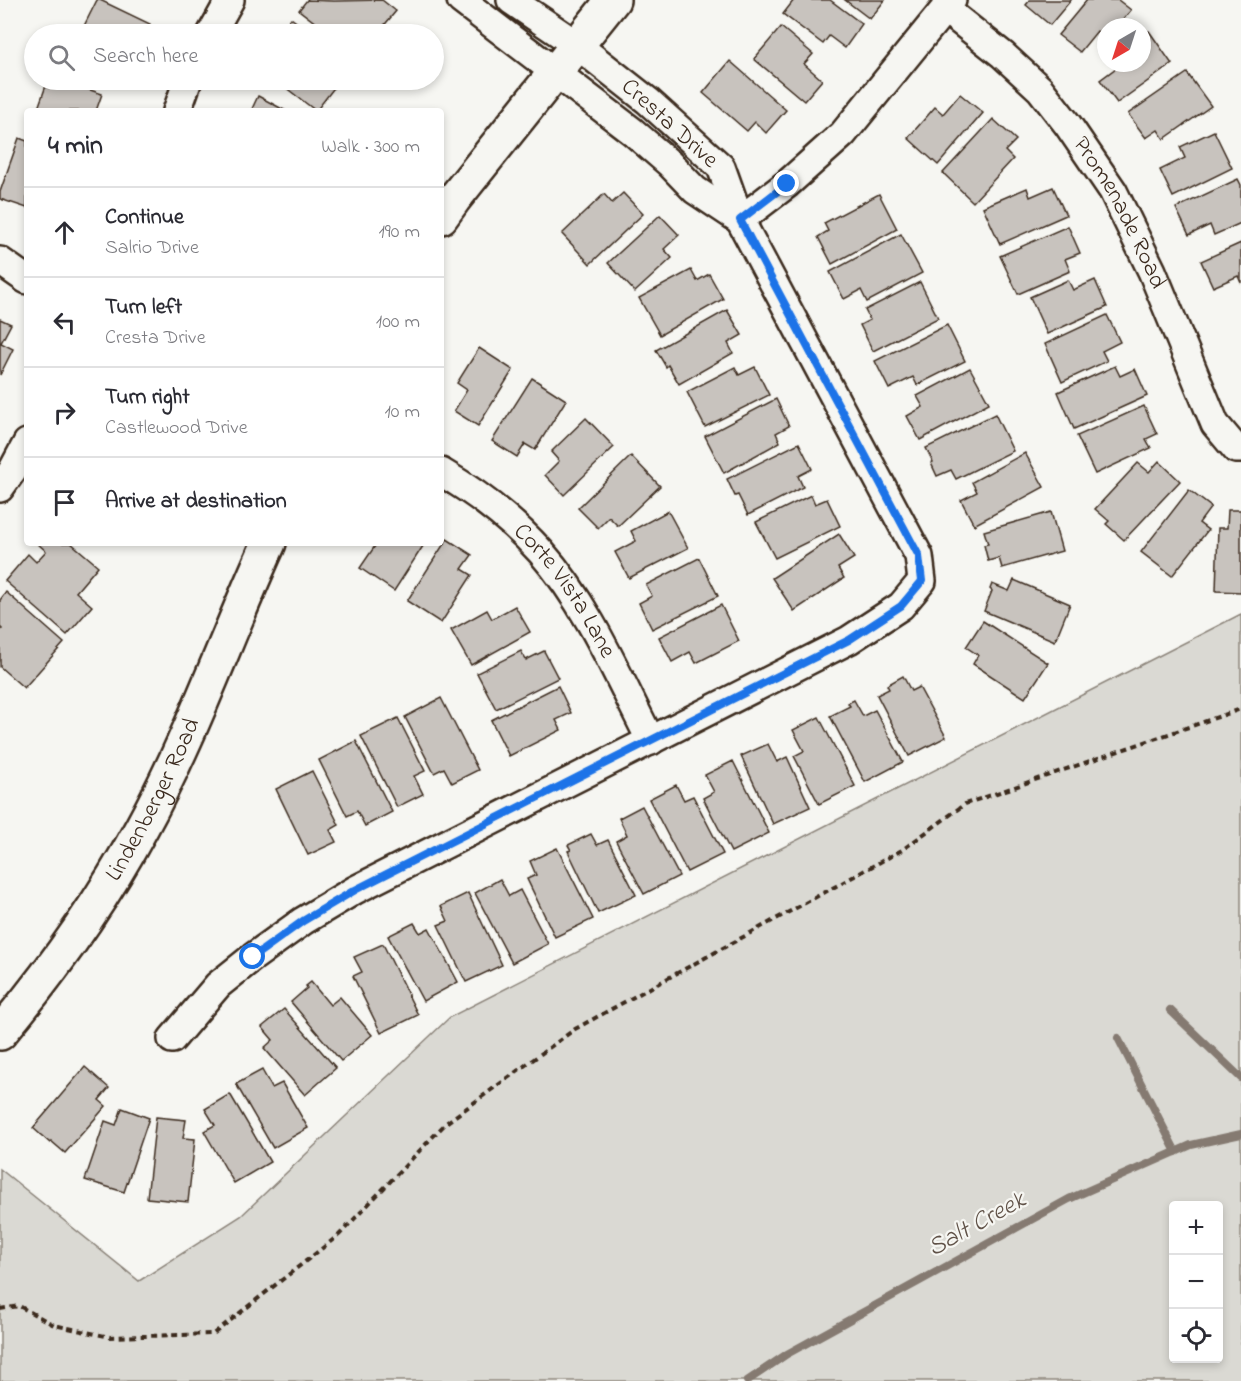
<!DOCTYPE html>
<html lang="en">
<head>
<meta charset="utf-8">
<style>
	body { margin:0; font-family:"Indie Flower",sans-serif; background:#f2f2f3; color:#2b2b33 }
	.controls { position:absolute; right:18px; bottom:18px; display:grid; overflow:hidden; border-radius:6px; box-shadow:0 3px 9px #0003 }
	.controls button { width:54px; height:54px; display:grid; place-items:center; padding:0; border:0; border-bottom:2px solid #e1e1e2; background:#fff; color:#2b2b33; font:30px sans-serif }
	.compass { position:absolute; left:1097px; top:18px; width:54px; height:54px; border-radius:50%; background:#fff; box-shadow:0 3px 9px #0003; rotate:219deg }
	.stop { position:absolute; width:18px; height:18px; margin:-14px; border:4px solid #1a73e8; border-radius:50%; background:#fff }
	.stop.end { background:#1a73e8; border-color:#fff; box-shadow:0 2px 6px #0008 }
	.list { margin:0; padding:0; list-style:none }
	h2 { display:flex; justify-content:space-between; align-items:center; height:78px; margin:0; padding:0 24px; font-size:26px }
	h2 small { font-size:20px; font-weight:400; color:#7c7c81 }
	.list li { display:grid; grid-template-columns:39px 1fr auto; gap:18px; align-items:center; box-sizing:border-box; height:90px; padding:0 24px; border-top:2px solid #e1e1e2 }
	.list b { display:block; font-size:22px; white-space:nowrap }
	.list p { margin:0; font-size:20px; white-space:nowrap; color:#7c7c81 }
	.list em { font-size:20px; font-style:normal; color:#7c7c81 }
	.icon { flex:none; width:33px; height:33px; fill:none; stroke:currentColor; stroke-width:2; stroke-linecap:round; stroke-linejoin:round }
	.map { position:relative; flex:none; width:1241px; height:1381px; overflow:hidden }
	.search { position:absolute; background:#fff; box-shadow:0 3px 9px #0003; left:24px; top:24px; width:420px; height:66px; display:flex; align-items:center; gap:15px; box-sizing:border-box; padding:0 21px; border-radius:33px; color:#7c7c81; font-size:22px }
	.panel { position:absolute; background:#fff; box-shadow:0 3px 9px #0003; left:24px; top:108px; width:420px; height:438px; border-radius:6px }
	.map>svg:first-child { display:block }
	.green { fill:#dad9d3; stroke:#8a8278; stroke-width:1.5; fill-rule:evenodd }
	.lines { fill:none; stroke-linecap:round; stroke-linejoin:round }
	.stream { stroke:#857a71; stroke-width:8 }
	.building { fill:#c8c3be; stroke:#3b2a1e; stroke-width:1.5 }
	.street-casing { stroke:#3b2a1e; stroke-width:32 }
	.secondary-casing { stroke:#3b2a1e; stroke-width:38 }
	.path { stroke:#3b2a1e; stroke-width:4; stroke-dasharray:6 4.5; stroke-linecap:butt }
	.street { stroke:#f6f6f2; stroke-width:27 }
	.secondary { stroke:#f6f6f2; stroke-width:33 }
	.route { stroke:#1a73e8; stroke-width:8 }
	.labels { text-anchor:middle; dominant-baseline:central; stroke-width:4.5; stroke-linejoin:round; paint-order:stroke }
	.street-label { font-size:24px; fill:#3b2a1e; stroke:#f6f6f2 }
	.water-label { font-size:26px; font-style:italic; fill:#605248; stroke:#f6f6f2 }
</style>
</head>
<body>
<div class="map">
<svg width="1241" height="1381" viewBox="0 0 1241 1381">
	<rect width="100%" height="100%" fill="#f6f6f2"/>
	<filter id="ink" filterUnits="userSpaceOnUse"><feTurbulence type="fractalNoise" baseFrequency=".0167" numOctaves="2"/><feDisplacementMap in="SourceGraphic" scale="12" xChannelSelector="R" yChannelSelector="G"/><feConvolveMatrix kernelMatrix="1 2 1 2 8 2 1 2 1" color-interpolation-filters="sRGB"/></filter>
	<g filter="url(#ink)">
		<path class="green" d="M1241,614v767h-1241v-212l139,112 102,-65 209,-199zM1174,1206h44v152h-44z"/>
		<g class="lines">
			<g class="stream">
				<path d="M1170,1010l71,68"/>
				<path d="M1118,1038l58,114"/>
				<path d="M747,1381l40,-27 282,-155 122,-54 50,-11"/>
			</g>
		</g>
		<g class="building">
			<path d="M97,0h3l50,24 -5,10h-65z"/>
			<path d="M307,0l27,1 48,-1 14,11 -19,23h-47l-31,-24z"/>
			<path d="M794,0h36l32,24 -17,24 -16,-12 -6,8 -40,-30z"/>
			<path d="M845,0h40l-15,19z"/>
			<path d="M1030,0h41l-21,25 -24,-20z"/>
			<path d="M1087,0h31l13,10 -14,17h-11v12l-9,-8 -17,21 -22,-17z"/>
			<path d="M291,18l21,16h-34z"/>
			<path d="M781,27l32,27 -9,10 18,16 -18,21 -50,-42z"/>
			<path d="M1149,31l23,33 -55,39 -17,-23 20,-15 -1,-2h23v-27z"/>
			<path d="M730,61l56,49 -20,23 -11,-11 -8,9 -44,-38z"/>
			<path d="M1187,73l24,33 -47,33 -6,-9 -12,8 -18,-24z"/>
			<path d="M48,80h13l41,14 -6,17h-59z"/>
			<path d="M276,80h64l-24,31z"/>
			<path d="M960,94l23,19 -45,52 -30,-27 27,-31 8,7z"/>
			<path d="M258,96l28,15h-35z"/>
			<path d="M993,119l23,21 -11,11 8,8 -40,43 -30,-29z"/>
			<path d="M1214,131l18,37 -59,29 -13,-27 25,-12 -5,-11z"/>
			<path d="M19,138l8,3v67l-27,-9v-7z"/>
			<path d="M1238,179l3,6v38l-27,12 -4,-10 -21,10 -13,-27z"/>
			<path d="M1053,187l13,28 -66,29 -17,-37 44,-19 3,9z"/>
			<path d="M623,193l20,21 -53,50 -28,-30 42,-40 8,9z"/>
			<path d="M879,194l18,35 -65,35 -14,-27 10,-6 -4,-8z"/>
			<path d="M660,215l19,20 -15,14 8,9 -37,34 -27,-29z"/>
			<path d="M1068,226l12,27 -15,6 5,12 -52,23 -18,-38z"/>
			<path d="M901,234l21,39 -55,29 -6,-12 -17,9 -14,-27z"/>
			<path d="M1241,243v40l-3,-7 -25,11 -12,-26z"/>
			<path d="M691,270l6,11 12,-7 14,25 -63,36 -21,-37z"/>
			<path d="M1068,280l5,10 22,-10 12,27 -60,27 -17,-37z"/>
			<path d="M920,282l18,36 -65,33 -13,-26 10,-5 -5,-10z"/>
			<path d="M727,310l15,25 -14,8 5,10 -54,31 -11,-19 -2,2 -10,-17z"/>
			<path d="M1107,315l13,27 -18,9 5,10 -45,21 -17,-38z"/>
			<path d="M0,319l11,5 -10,19 12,6 -13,26z"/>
			<path d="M947,325l18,36 -48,24 -4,-8 -24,12 -14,-28z"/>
			<path d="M479,348l34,22 -35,56 -24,-15 13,-21 -10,-7z"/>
			<path d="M1115,366l5,10 15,-7 12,27 -73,33 -16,-37z"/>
			<path d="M735,367l4,8 16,-8 14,28 -64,32 -18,-35z"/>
			<path d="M970,368l19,35 -69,37 -13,-24 16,-9 -6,-11z"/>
			<path d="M532,378l34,22 -31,50 -10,-6 -8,13 -25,-16z"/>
			<path d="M776,399l13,27 -13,7 4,9 -56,31 -19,-37z"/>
			<path d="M1144,406l13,28 -11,5 5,9 -56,26 -18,-38z"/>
			<path d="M995,414l18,37 -57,28 -5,-9 -14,6 -6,-13 2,-1 -7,-14z"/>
			<path d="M586,418l28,29 -50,48 -19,-20 14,-14 -8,-9z"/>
			<path d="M799,443l13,26 -14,7 5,11 -55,28 -10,-20 -3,1 -8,-17z"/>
			<path d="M1025,453l19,34 -70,38 -13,-25 16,-8 -5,-10z"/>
			<path d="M631,456l29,30 -42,40 -9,-9 -11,11 -20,-20z"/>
			<path d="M1159,461l21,20 -56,59 -18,-16 3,-3 -14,-12 43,-46 11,9z"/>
			<path d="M1189,490l22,17 -12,16 9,7 -36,46 -31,-24z"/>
			<path d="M811,495l4,9 12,-5 13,27 -65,32 -19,-36z"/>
			<path d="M1228,510h13v82l-25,-1 2,-63h9z"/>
			<path d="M668,511l20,37 -59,30 -14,-26 21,-11 -5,-10z"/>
			<path d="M1051,512l11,39 -60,17 -3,-10 -11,3 -4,-16 4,-1 -4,-13z"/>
			<path d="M839,534l15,24 -16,10 6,10 -50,33 -22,-33z"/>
			<path d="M447,539l25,16 -10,14 10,6 -31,48 -34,-22z"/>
			<path d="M39,543h32l27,23 -22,26 16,14 -25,29 -62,-54 23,-27 8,8 10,-11 -8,-7z"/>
			<path d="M377,543h48l-31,48 -34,-23z"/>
			<path d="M699,558l19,38 -66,33 -13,-26 13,-7 -6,-11z"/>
			<path d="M1014,580l56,24 -15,37 -71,-30 8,-20 -2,-2 2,-5 17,7z"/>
			<path d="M6,592l58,51 -40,45 -24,-21v-36l2,-2 -2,-2v-27z"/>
			<path d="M721,605l18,36 -43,22 -6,-11 -18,10 -13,-25z"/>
			<path d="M515,606l15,26 -59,33 -20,-35 36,-20 5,9z"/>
			<path d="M983,621l65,42 -23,35 -52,-34 5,-9 -12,-8z"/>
			<path d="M521,651l5,9 18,-9 14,27 -62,31 -19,-36z"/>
			<path d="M903,676l8,15 8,-4 27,50 -37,19 -32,-61 12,-6 -2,-4z"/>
			<path d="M558,686l13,27 -15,7 5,10 -52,26 -18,-36z"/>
			<path d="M441,698l37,72 -26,13 -8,-15 -10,5 -29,-56z"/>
			<path d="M854,700l9,16 12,-6 28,52 -38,20 -35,-66 20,-10 -2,-3z"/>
			<path d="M819,717l36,69 -36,18 -25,-48 10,-5 -11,-21z"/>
			<path d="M398,718l27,53 -11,5 9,18 -26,13 -36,-71z"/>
			<path d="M356,741l36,71 -27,14 -8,-15 -10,5 -28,-56z"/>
			<path d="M768,744l9,18 10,-5 23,50 -37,17 -32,-68z"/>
			<path d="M733,761l36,72 -38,19 -28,-54 11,-6 -9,-17z"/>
			<path d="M312,771l27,54 -9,5 6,12 -28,13 -32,-66z"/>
			<path d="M676,785l8,15 9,-4 30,58 -36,18 -38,-73z"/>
			<path d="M642,806l37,70 -35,18 -28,-53 11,-6 -8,-17z"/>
			<path d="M591,834l6,11 11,-5 28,55 -38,18 -30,-62 3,-1 -3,-5z"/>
			<path d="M557,848l36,71 -38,18 -28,-58 9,-4 -6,-14z"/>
			<path d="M500,879l9,17 11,-6 28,54 -36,19 -37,-70z"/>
			<path d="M468,893l34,72 -36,17 -28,-57 10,-4 -7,-15z"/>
			<path d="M414,923l6,10 9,-5 29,54 -35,19 -35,-65z"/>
			<path d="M383,944l35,71 -37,18 -28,-57 9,-4 -8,-15z"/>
			<path d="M311,982l19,23 10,-8 32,38 -31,26 -50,-59 16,-14 -1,-2z"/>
			<path d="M284,1009l52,59 -31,27 -41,-47 9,-8 -11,-13z"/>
			<path d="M85,1067l24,21 -10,12 7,6 -41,47 -14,-12 -1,2 -17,-15z"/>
			<path d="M262,1070l10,18 10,-5 26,45 -35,20 -37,-64z"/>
			<path d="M230,1094l40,68 -36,21 -30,-52 11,-6 -10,-16z"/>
			<path d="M122,1108l27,10 -25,74 -39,-12 20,-59 11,4z"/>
			<path d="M156,1117l30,3 -3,18 12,1 -7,63 -41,-4z"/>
		</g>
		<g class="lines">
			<g class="street-casing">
				<g id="street">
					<path d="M461,0l171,131 37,32 26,27 45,30"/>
					<path id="s1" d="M945,9l58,46 37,34 28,36 45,66 39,80 63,153 21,25h5"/>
					<path d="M211,34l19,-34"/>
					<path d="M177,111l11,-31"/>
					<path d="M740,220l47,-36 56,-50 109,-134"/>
					<path d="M0,261l27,19"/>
					<path id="s2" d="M441,472c36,21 71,48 100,80 48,54 77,125 110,189"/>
					<path d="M0,488l12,-17 15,-28"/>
					<path d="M172,1039l46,-54 35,-28 50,-36 52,-31 494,-250 52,-34 21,-25 -3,-25 -179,-336 -19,-53 -73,-66 -71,-56 -66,-45"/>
				</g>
			</g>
			<g class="secondary-casing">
				<g id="secondary">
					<path d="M441,217l13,-18 159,-199"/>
					<path id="s3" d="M0,1033c54,-64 102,-132 142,-206 50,-91 84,-190 127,-284"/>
				</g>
			</g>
			<path class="path" d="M0,1309l19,-3 35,19 56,12 103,-3 126,-99 107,-112 129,-94 327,-179 63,-46 276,-95"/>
			<use href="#street" class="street"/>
			<use href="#secondary" class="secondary"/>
		</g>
	</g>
	<g class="lines" filter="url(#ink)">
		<path class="route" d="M253,957l50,-36 52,-31 494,-250 52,-34 21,-25 -3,-25 -179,-336 47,-36"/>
	</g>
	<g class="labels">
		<g class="street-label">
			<text transform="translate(669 124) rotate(42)">Cresta Drive</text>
			<text stroke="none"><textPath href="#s1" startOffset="272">Promenade Road</textPath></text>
			<text stroke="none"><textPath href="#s2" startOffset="174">Corte Vista Lane</textPath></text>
			<text stroke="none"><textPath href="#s3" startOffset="280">Lindenberger Road</textPath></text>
		</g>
		<g class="water-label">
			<text transform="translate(977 1225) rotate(-29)">Salt Creek</text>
		</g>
	</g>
</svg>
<div class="controls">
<button>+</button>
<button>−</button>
<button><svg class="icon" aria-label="locate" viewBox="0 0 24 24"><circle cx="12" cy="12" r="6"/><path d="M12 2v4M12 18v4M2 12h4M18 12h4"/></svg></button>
</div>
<svg class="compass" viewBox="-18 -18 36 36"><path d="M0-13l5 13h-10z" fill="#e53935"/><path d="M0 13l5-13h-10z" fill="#7c7c81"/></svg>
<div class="stop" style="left:253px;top:957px"></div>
<div class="stop end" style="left:787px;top:184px"></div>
<div class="search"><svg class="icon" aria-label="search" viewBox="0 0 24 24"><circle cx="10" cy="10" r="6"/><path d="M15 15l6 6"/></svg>Search here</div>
<section class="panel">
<h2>4 min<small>Walk · 300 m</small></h2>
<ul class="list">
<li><svg class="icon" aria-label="ahead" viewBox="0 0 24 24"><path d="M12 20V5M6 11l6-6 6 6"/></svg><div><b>Continue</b><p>Salrio Drive</p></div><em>190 m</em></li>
<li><svg class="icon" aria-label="left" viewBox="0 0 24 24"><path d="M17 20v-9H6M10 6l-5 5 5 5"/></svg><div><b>Turn left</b><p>Cresta Drive</p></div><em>100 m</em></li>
<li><svg class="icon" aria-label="right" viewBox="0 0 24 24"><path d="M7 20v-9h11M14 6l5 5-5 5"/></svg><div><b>Turn right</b><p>Castlewood Drive</p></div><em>10 m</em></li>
<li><svg class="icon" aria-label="arrive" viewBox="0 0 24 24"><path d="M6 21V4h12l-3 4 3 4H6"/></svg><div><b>Arrive at destination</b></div></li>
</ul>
</section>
</div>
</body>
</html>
